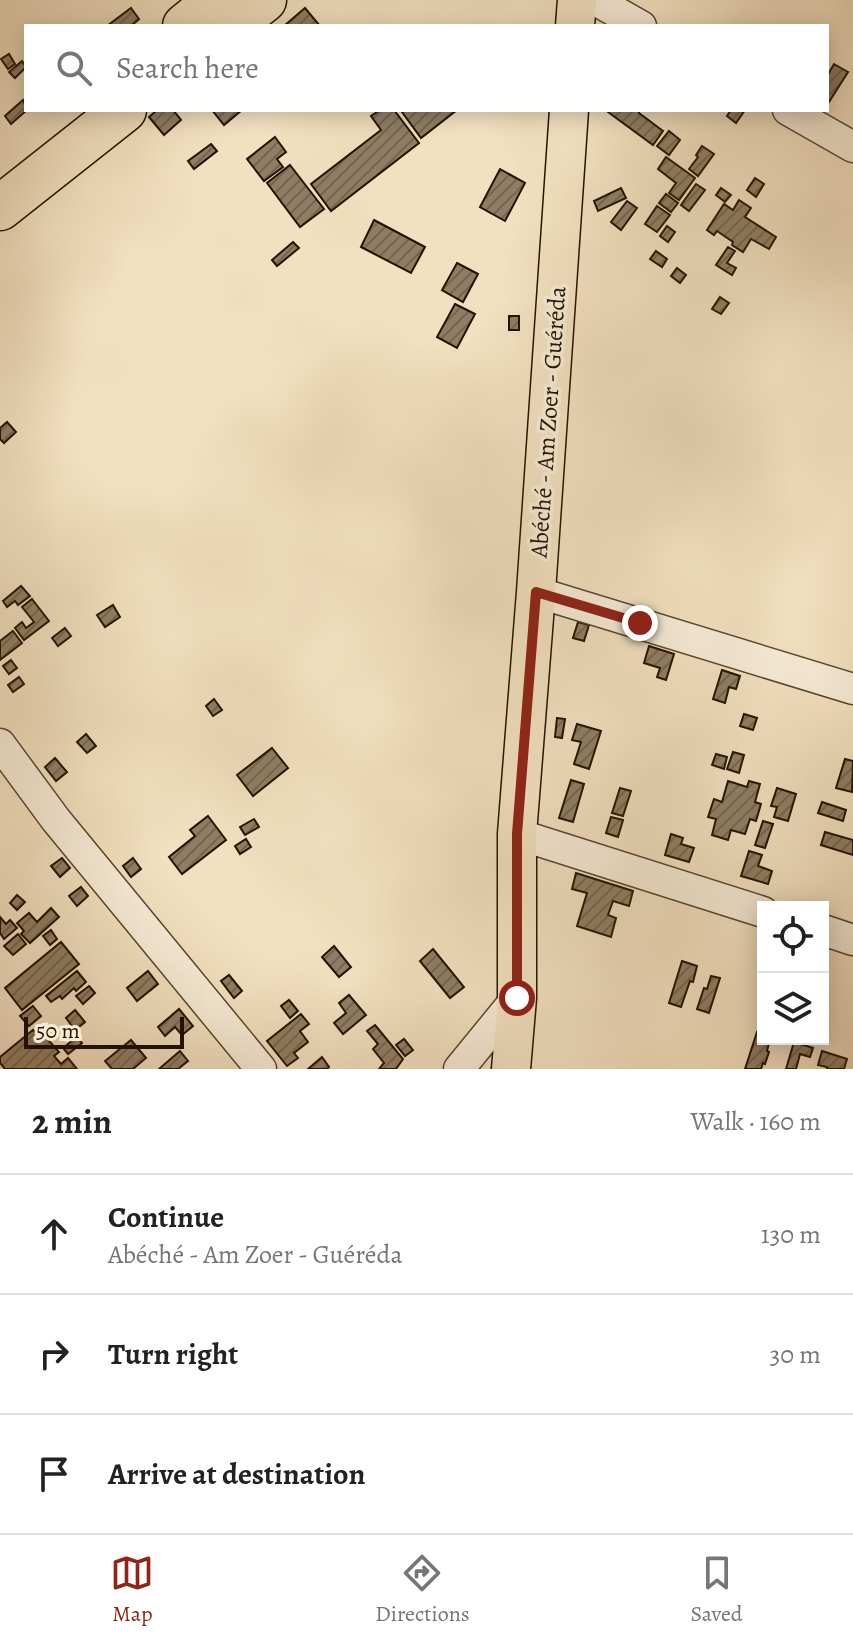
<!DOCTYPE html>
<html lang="en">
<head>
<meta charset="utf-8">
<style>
	body { margin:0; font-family:Alegreya,serif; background:#f2f2f2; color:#222 }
	.controls { position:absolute; right:24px; bottom:24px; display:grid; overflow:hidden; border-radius:0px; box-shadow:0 4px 20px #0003 }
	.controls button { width:72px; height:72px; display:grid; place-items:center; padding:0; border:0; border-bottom:2px solid #e0e0e0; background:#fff; color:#222; font:40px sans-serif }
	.scale { position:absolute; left:24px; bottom:20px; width:160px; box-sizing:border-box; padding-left:8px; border:4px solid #231300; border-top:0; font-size:22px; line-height:28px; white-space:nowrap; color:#231300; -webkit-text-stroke:6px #f7ebd6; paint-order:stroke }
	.stop { position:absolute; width:24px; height:24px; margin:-18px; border:6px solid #8f2418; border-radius:50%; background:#fff }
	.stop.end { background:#8f2418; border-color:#fff; box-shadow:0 2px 8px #0008 }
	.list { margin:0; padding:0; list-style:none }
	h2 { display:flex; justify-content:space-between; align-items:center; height:104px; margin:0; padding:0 32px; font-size:34px }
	h2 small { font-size:26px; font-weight:400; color:#767676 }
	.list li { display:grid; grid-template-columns:52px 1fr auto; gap:24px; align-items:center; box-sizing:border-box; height:120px; padding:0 32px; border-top:2px solid #e0e0e0 }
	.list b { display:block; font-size:30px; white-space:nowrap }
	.list p { margin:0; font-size:26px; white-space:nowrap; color:#767676 }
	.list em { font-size:26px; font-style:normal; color:#767676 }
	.icon { flex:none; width:44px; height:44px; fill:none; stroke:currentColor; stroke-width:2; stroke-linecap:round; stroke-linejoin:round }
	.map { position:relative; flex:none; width:853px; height:1069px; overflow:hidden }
	.search { position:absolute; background:#fff; box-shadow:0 4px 20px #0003; left:24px; right:24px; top:24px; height:88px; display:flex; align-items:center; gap:20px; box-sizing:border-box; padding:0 28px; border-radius:0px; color:#767676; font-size:30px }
	.sheet { height:464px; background:#fff }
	nav { display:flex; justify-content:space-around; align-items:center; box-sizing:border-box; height:112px; border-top:2px solid #e0e0e0; background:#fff; font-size:22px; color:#767676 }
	nav a { display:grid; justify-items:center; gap:4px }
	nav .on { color:#8f2418 }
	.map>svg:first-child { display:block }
	.building { fill:url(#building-hatch); stroke:#231300; stroke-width:2 }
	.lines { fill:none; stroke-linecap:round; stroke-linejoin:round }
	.minor-casing { stroke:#574630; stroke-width:33 }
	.major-casing { stroke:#231300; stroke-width:41 }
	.highway-casing { stroke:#231300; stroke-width:47 }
	.minor { stroke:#f7ebd6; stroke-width:30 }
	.major { stroke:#f2e0c0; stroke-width:38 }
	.highway { stroke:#f2e0c0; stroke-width:44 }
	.route { stroke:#8f2418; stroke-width:10 }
	.labels { text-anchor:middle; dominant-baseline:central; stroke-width:7; stroke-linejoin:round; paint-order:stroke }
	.street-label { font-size:24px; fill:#231300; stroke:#f7ebd6 }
</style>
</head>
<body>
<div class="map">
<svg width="853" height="1069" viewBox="0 0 853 1069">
	<defs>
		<pattern id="building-hatch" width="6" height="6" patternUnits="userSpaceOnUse" patternTransform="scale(2)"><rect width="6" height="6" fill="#8f7e64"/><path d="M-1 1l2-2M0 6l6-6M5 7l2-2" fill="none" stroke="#746650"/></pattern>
	</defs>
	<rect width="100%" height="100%" fill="#f2e0c0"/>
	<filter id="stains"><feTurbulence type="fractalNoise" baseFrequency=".0025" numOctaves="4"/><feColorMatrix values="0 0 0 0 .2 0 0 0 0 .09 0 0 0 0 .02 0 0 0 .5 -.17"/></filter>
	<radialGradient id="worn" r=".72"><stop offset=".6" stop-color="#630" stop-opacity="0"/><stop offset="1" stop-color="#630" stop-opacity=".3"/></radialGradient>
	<g class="building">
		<path d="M131,8l8,11 -8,7h-24z"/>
		<path d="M305,8l15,18h-36z"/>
		<path d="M9,54l6,10 -7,5 -7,-10z"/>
		<path d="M22,61l4,6 -11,11 -6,-6z"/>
		<path d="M834,64l14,8 -19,30 -2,-1v-25z"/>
		<path d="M23,100l4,10 -16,14 -6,-8z"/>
		<path d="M157,110h16l8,10 -17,15 -15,-18z"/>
		<path d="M212,110h30l-18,15z"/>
		<path d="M380,110h14l25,33 -88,68 -20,-27 70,-54 -10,-14z"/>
		<path d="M405,110h52l-36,28 -19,-26z"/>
		<path d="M609,110h30v3l24,18 -10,14 -45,-33z"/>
		<path d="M731,110h14l-9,13 -9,-7z"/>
		<path d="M669,131l11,9 -11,15 -12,-9z"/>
		<path d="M275,137l11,15 -9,7 6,8 -19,14 -17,-22z"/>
		<path d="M211,144l6,7 -23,18 -6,-8z"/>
		<path d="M702,146l12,8 -16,22 -9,-7 9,-12 -2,-2z"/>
		<path d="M666,157l29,21 -16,22 -10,-7 7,-10 -18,-14z"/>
		<path d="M290,165l34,44 -24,18 -33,-44z"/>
		<path d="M500,169l25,14 -20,38 -25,-14z"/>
		<path d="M755,178l9,6 -8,13 -9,-7z"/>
		<path d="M696,184l9,6 -16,21 -8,-6z"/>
		<path d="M621,188l5,10 -28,13 -4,-10z"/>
		<path d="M721,188l10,7 -6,7 -9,-7z"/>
		<path d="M666,194l12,9 -7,9 -12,-9z"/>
		<path d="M739,200l12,8 -6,9 31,20 -7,12 -18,-10 -8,13 -11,-7 1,-3 -16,-11 -3,4 -7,-5 17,-26 9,6z"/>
		<path d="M627,201l10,7 -16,22 -10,-8z"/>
		<path d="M657,206l13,9 -13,17 -12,-8z"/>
		<path d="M374,220l51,27 -14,26 -50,-26z"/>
		<path d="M667,226l8,6 -7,10 -8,-6z"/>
		<path d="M293,242l6,6 -22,18 -5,-6z"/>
		<path d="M728,247l7,4 -8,12 9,5 -4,7 -16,-10z"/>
		<path d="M656,251l11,8 -5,8 -12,-8z"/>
		<path d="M457,263l21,11 -15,28 -21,-12z"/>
		<path d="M677,268l9,7 -6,8 -9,-7z"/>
		<path d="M720,297l9,6 -8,11 -9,-5z"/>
		<path d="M455,304l20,10 -18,34 -20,-11z"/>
		<rect x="509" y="316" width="10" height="14"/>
		<path d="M7,422l9,10 -12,11 -4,-4v-11z"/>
		<path d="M21,586l9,10 -12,9 -3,-4 -8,6 -4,-6z"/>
		<path d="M32,599l17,22 -25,19 -9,-12 7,-6 4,6 8,-6 -12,-15z"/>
		<path d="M113,605l7,12 -15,10 -8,-12z"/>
		<path d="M578,622l11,3 -5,16 -11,-3z"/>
		<path d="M65,628l6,8 -13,10 -6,-8z"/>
		<path d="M13,631l9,12 -22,17v-19z"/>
		<path d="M649,646l25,8 -8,26 -9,-3 3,-9 -16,-5z"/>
		<path d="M11,660l6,8 -8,6 -6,-8z"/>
		<path d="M722,670l18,6 -4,13 -7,-2 -4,16 -12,-4z"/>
		<path d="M19,677l5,7 -11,8 -5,-7z"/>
		<path d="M214,699l8,11 -9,6 -7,-10z"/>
		<path d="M744,714l13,4 -4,12 -13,-4z"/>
		<path d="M557,718l8,1 -3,19 -7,-1z"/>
		<path d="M577,724l24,7 -12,38 -15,-5 7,-22 -9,-2z"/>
		<path d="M86,734l10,12 -9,7 -10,-11z"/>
		<path d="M272,748l16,20 -35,28 -16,-21z"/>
		<path d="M733,752l11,3 -5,18 -12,-4z"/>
		<path d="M716,754l11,3 -3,12 -12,-4z"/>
		<path d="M55,758l12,14 -11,9 -11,-14z"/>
		<path d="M845,759l8,2 -1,31 -16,-4z"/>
		<path d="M571,780l13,4 -11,38 -14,-4z"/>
		<path d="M728,781l19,6 2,-6 11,3 -5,18 6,2 -5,17 -6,-2 -5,15 -14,-4 -3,10 -16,-5 4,-16 -8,-2 6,-18 8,3z"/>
		<path d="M620,788l11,3 -8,25 -11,-3z"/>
		<path d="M777,788l19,6 -8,27 -14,-4 3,-10 -6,-1z"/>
		<path d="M822,802l24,8 -3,11 -25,-8z"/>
		<path d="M208,816l18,24 -44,34 -13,-17 26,-21 -5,-6z"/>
		<path d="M611,817l12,3 -5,17 -12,-4z"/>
		<path d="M254,819l5,8 -14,8 -5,-8z"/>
		<path d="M763,821l10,3 -8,24 -10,-3z"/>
		<path d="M825,832l28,8v15l-32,-10z"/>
		<path d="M671,834l12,4 -2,6 13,4 -5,14 -24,-7z"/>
		<path d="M246,839l5,8 -11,7 -5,-8z"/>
		<path d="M749,851l13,4 -4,11 14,5 -4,13 -27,-8z"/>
		<path d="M62,858l8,10 -10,9 -9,-11z"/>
		<path d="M133,858l8,11 -10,8 -8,-11z"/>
		<path d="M576,873l57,18 -4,15 -16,-5 -5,14 8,3 -5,19 -34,-11 10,-33 -15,-4z"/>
		<path d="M81,887l7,9 -11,10 -8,-10z"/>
		<path d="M17,895l8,7 -8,8 -7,-7z"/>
		<path d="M51,908l8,9 -29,26 -9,-9 3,-3 -7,-8 12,-10 8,9z"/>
		<path d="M0,917l6,7 4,-4 7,8 -13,11 -4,-6z"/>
		<path d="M51,930l6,9 -7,6 -7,-9z"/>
		<path d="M18,934l8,10 -13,11 -9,-9z"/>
		<path d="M61,942l18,22 -57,46 -17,-22z"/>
		<path d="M334,946l17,21 -12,10 -17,-20z"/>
		<path d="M433,949l31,38 -14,11 -30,-37z"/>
		<path d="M682,961l15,5 -4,16 -3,-1 -9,26 -12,-4z"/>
		<path d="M77,971l9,11 -10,9 -2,-3 -12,11 -2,-3 -9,6 -5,-6z"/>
		<path d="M148,971l10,13 -21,17 -10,-13z"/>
		<path d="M229,975l13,16 -8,7 -13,-17z"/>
		<path d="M711,976l9,2 -11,35 -12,-4 7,-21 3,1z"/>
		<path d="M89,986l6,7 -12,11 -7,-8z"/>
		<path d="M349,995l17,20 -23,19 -9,-11 12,-10 -7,-10z"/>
		<path d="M289,1000l9,11 -8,7 -9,-12z"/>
		<path d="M33,1006l8,10 -12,10 -9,-10z"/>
		<path d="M179,1009l14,17 -11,9 -7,-8 -10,9 -7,-9z"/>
		<path d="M75,1010l10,12 -10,8 -9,-12z"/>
		<path d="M301,1014l8,10 -9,7 8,11 -14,11 4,5 -11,8 -20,-25z"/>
		<path d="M375,1025l28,34 -7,10h-17l5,-6 -11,-14 5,-5 -11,-13z"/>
		<path d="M33,1030l8,9 4,-3 14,16 -5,4 7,8 7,-6 9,11h-72l-5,-6v-6z"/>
		<path d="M757,1032l6,2v5h7l-3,12 2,1 -4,12 -2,-1 -2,6h-16z"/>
		<path d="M77,1037l5,6 -14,11 -5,-6z"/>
		<path d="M404,1039l9,11 -8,6 -9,-11z"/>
		<path d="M131,1040l15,18 -13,11h-21l-7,-8z"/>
		<path d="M794,1042l19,6 -3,9 -10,-3 -4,15h-10z"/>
		<path d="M180,1051l8,10 -10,8h-19z"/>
		<path d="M822,1051l25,8 -3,10h-17v-2l-9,-2z"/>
		<path d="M322,1057l7,10 -2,2h-19z"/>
	</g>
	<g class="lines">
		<g class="minor-casing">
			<g id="minor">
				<path d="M595,0l46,26"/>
				<path d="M788,110l65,37"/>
				<path d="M536,592l317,97"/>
				<path d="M0,744l56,76 205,249"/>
				<path d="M517,834l246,78"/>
				<path d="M823,930l30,10"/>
				<path d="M459,1069l58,-71"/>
			</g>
		</g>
		<g class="major-casing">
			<g id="major">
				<path d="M575,26l2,-26"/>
				<path d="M511,1069l6,-71v-164l19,-242 33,-482"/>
			</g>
		</g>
		<g class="highway-casing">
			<g id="highway">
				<path d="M185,26l32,-26"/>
				<path d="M231,26l33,-26"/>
				<path d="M0,208l124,-98"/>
			</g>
		</g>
		<use href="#minor" class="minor"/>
		<use href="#major" class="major"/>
		<use href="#highway" class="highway"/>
	</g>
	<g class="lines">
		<path class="route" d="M517,998v-164l19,-242 104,31"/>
	</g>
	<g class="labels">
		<g class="street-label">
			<text transform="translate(548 422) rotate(-86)">Abéché - Am Zoer - Guéréda</text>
		</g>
	</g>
	<rect width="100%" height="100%" filter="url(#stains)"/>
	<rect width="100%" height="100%" fill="url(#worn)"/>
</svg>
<div class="controls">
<button><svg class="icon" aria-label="locate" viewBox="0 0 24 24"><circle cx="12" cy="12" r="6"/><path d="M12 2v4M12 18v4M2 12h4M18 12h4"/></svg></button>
<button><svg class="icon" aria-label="layers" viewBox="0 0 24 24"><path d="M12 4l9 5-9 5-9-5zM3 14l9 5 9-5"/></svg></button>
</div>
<div class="scale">50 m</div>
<div class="stop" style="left:517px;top:998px"></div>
<div class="stop end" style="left:640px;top:623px"></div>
<div class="search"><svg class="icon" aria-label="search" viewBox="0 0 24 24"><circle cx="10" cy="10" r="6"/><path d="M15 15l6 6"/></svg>Search here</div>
</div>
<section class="sheet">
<h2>2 min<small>Walk · 160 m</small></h2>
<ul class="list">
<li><svg class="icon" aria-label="ahead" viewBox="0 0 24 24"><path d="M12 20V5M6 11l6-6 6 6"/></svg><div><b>Continue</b><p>Abéché - Am Zoer - Guéréda</p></div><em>130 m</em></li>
<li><svg class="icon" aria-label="right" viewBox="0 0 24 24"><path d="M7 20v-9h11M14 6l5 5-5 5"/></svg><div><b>Turn right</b></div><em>30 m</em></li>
<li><svg class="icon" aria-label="arrive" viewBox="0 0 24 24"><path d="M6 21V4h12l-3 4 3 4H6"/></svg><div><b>Arrive at destination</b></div></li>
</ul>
</section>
<nav>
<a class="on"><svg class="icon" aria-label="map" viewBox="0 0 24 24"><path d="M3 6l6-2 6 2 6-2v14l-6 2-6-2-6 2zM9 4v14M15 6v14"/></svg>Map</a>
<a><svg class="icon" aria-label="directions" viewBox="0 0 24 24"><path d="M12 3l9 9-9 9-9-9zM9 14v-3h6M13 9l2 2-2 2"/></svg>Directions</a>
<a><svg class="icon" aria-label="saved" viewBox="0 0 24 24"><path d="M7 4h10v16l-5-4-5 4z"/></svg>Saved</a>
</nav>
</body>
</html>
